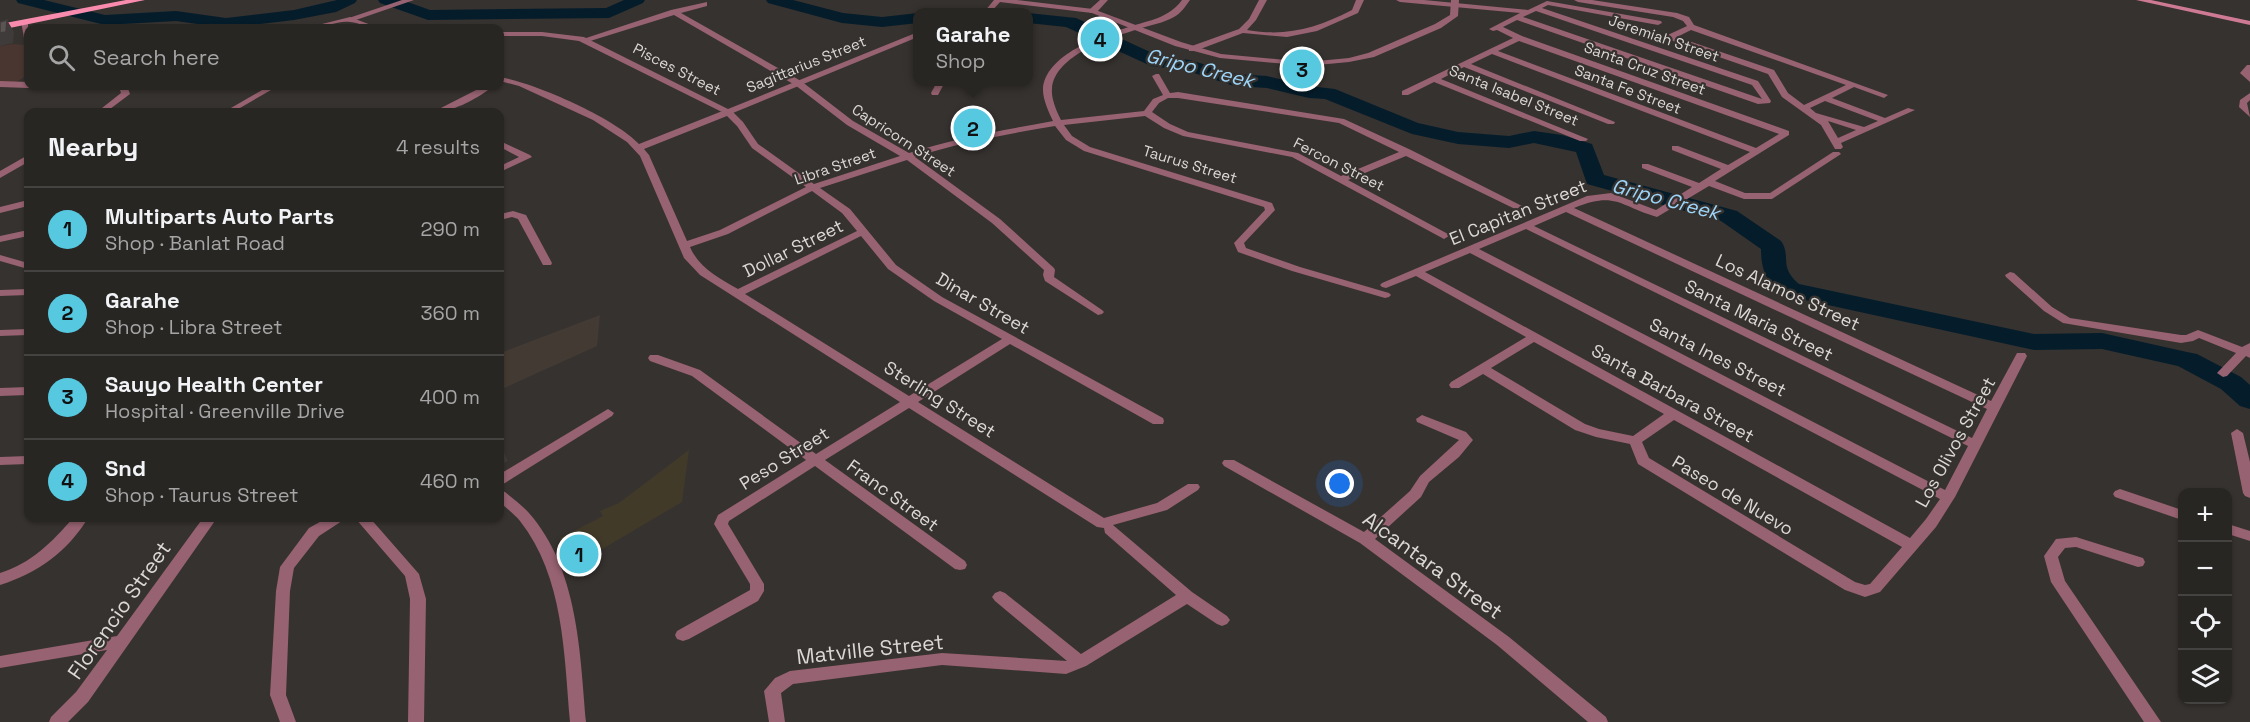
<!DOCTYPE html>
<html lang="en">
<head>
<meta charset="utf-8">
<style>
	body { margin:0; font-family:"Space Grotesk",sans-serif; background:#343230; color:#f1f3f6 }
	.controls { position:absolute; right:18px; bottom:18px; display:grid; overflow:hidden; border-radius:12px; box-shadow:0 2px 4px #0004 }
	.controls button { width:54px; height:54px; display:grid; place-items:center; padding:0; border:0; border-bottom:2px solid #444341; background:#282623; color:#f1f3f6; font:30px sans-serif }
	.you { position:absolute; left:1340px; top:484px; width:21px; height:21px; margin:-15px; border:4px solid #fff; border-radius:50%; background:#1a73e8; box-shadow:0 0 0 9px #1a73e833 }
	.badge { display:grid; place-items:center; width:39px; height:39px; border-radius:50%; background:#56c9e1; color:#111; font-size:20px; font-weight:700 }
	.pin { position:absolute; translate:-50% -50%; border:3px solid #fff; box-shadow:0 2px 6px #0006 }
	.popup { position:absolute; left:913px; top:8px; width:120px; height:78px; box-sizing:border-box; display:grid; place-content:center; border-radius:12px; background:#282623; filter:drop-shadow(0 2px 4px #0005); font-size:20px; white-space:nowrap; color:#a5a5a6 }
	.popup b { font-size:22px; color:#f1f3f6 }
	.popup::after { content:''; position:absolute; left:50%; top:100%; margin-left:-12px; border:12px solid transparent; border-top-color:#282623 }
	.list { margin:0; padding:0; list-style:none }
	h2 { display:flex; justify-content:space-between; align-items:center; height:78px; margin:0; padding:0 24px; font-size:26px }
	h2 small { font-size:20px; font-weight:400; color:#a5a5a6 }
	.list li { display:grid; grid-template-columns:39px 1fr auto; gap:18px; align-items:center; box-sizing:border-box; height:84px; padding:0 24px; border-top:2px solid #444341 }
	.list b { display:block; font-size:22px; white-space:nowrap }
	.list p { margin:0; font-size:20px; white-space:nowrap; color:#a5a5a6 }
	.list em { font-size:20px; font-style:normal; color:#a5a5a6 }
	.icon { flex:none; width:33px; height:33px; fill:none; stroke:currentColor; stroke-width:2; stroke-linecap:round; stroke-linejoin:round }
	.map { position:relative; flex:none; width:2250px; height:722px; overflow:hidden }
	.search { position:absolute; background:#282623; box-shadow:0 2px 4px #0004; left:24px; top:24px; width:480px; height:66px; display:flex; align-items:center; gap:15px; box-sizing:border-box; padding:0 21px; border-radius:12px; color:#a5a5a6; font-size:22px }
	.panel { position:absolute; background:#282623; box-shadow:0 2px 4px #0004; left:24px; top:108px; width:480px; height:414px; border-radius:12px }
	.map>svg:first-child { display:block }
	.commercial { fill:#423a29 }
	.built { fill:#433a33 }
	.education { fill:#493630 }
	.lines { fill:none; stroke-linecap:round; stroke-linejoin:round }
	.river { fill:#051d2b; fill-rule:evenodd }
	.minor { fill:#976271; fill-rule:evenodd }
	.tertiary { fill:#976271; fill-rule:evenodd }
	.secondary { fill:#ce7a94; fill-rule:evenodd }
	.primary { fill:#f98cae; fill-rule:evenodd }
	.shaded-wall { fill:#3f3b3a }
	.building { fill:#5a5453; stroke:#3f3b3a; stroke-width:1.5 }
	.labels { text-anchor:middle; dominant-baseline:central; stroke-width:4.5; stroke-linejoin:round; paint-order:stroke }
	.far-street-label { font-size:15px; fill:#dbd8d6; stroke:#36322f }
	.street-label { font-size:18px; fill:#dbd8d6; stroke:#36322f }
	.water-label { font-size:20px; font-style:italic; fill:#9dd6fb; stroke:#36322f }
	.near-street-label { font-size:21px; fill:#dbd8d6; stroke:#36322f }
</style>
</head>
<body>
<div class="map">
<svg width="2250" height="722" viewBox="0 0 2250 722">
	<rect width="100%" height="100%" fill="#36322f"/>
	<path class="commercial" d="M689,450l-7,52 -112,66 -10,-30 43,-22 -3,-5 19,-8z"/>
	<path class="built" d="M600,315l-3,31 -97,44v-37z"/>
	<path class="education" d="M13,44l15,1v14l-5,3 5,1v12l-12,7h-16v-36z"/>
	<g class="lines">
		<g class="river">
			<path d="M16,0h28l61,15 71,-4 50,7 68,-8 43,-10h20l-2,3 -19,9 -42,8 -68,8 -50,-7 -71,4 -87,-22z"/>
			<path d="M378,0h24l28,10 176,-2 18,-8h21l-2,3 -34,15 -181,2 -48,-17z"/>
			<path d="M766,0h27l50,13 39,4 36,-4v10l-36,4 -40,-4 -74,-20z"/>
			<path d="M1028,13l48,5 85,39 29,3 46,14 31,2 42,10 26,3 83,34 40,9 51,4 25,-5 28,4 30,9 12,31 133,36 44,30c11,16 -3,25 18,43l235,50 68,-1 85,19 10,2 44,23 9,8v24l-10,-3 -19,-17 -43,-23 -76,-17 -68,1 -252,-55c-16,-13 -21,-26 -21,-46l-40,-28 -134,-37 -11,-32 -42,-9 -25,5 -51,-4 -46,-10 -87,-35 -16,-1 -42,-10 -33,-2 -46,-15 -37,-5 -85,-39 -38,-4z"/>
		</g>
		<g class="minor">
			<path d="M402,0h12l-61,21 -7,-2z"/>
			<path d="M1100,0h8l-12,13h-6v-4z"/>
			<path d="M1182,0h8c-5,7 -9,13 -16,17 -10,6 -24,8 -35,12 -27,8 -85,26 -87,60 -1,10 5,23 9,31l83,-9 9,-12 10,-4 -11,-19 4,-2h3l11,19 8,-1 166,27 67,31 111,56 -5,3 -4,-1 -107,-52 -58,24 100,54 1,2 -5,3 -152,-82 -109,-21 -19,-8 -19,-12 -81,9 8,11 18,11 182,56 3,7 -31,33 2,5 54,19 89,26 2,2 -2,2 -4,1 -93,-27 -54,-19 -4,-9 31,-33 -1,-3 -180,-56 -18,-11 -11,-14c-47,8 -94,16 -140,31l85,62 54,49 1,2 -1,7 48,33 2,2 -2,2 -4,1 -53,-34 -2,-6 1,-5 -52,-47 -85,-63 -87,28 30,21 46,56 46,32 221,121 1,3 -1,3h-10l-143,-80 -92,58 186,116 53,-15 31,-19h10l2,3 -2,3 -31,20 -54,15 79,67 35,24 3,4 -3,4 -5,2 -5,-2 -30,-20 -101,62 -20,8 -124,-9 -149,19 -12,9 4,29h-16l-5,-31 11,-13 15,-7 152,-18 125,8 -72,-60 -3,-4 3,-4 5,-2 5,2 76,61 95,-59 -71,-62 -1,-5 -7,-1 -188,-119 -84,52 140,101 2,4 -2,4 -5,1 -5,-1 -140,-103 -86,55 -1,3 36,60v7l-6,10 -69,38 -6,2 -6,-2 -2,-4 2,-4 73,-41v-6l-36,-60 4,-9 88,-55 -114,-84 -42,-15 -2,-3 2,-3h8l42,15 116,84 84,-52 -200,-127 -16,-17 -44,-102 -13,-14 -34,-22 -74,-34 -19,-5v-4c35,6 115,41 139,67l86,-34h6l12,12 15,22 56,40 86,-28 -53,-31 -52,-40 -121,-70 -87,27 -7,-2 91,-30 36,-8v4l-26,7 120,68 52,40 56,32c47,-15 95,-23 144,-32 -4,-8 -10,-21 -10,-31 1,-35 59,-55 86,-63 21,-7 40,-9 53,-27zM1168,98h10l161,25 60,29 -58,24 -43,-23 -110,-21 -18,-8 -18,-12 7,-9zM727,116l10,10 15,22 54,39 -86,43 -33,11 -38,-86 -5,-6zM812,191l30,22 15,18 -119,58c-19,-11 -39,-21 -48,-42l38,-13zM861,236l27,33 46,32 68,38 -93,57 -164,-102z"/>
			<path d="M1259,0h8l-11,20 -9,10c39,7 70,-2 105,-20l4,-10h8l-6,13 -41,18 -30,6 -44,-4 -48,18h-6v-4l50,-18 10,-10z"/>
			<path d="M1396,0h28l104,10 19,-9 114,20 1,2 -4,2 -110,-20 -6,3 216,73 13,20 -1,2 -12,1 -241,-84 -14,7 19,9 267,95v4l-74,46 30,12h25l63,-41h6l2,2 -69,45h-28l-35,-13 -52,31c-38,-11 -41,-26 -83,-9l417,193 26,-48h8l2,3 -72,141 -19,30 -56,65 -15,5 -20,-7 -207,-126 -8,-20 -34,-7 -21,-7 -92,-56 -24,14h-8l-2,-3 2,-3 75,-45 -110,-61 -30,12 -4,-1 -2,-2 2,-2 205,-87 24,-3 45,17 36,-23 -50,-19v-4h6l51,19 22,-14 -49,-19v-4h6l50,19 22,-13 -258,-98 -21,10 144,58 -1,2h-6l-144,-57 -23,12 147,60 -2,2h-6l-146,-59 -26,13h-6v-4l111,-53 -16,-8 -4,1 -4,-2 31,-16 -120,-11zM1536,11l216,74 10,14 -239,-82zM1519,41l260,93 -23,14 -258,-97zM1566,212l421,197 -15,29 -438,-212zM1526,229l442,217 -23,44 -466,-241zM1470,253l470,246 -14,20 -16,19 -485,-266zM1534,342l130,72 -31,22 -34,-7 -14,-5 -94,-56zM1674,420l228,127 -32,37 -5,1 -10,-3 -206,-124 -7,-16z"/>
			<path d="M1574,0h18l85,13 12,4 5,8 194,70 -4,3 -30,-11 -22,11 53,20 23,-10 7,2 -74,33 2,4 -2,2h-6l-14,-24 -39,-28 -14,-23 -98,-34 -11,3v-4l28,-13 -4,-5 -10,-4 -95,-15zM1691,30l155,55 -42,20 -16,-12 -14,-23 -97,-33zM1825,101l53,20 -14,6 -48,-14 -6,-5zM1828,121l28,9 -18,8z"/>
			<path d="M2247,65h3v17l-10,-9z"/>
			<path d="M0,81l28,1v4h4l-4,2 -28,-1z"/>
			<path d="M937,82h8l-7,13h-6l-1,-2z"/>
			<path d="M99,86h28l3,8 -24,18h-9l24,-19 -1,-3 -17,-1z"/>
			<path d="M484,86h9c-12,11 -44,28 -60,26z"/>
			<path d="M2250,93v7l-3,3 3,14 -11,-10 1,-7z"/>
			<path d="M500,141l30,14 2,2 -32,15v-6l19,-9 -19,-10z"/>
			<path d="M28,155v7l-28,16v-7z"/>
			<path d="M513,211l13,4 26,48 -1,2h-8l-25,-46 -6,-2 -12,3v-6z"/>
			<path d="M28,230v6l-28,6v-6z"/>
			<path d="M0,255l28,8v6l-28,-8z"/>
			<path d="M2010,272l4,1 38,34 18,11 111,17h5l12,-5 44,17 8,-4v15l-4,-2 -19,20 -4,1 -6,-4 19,-20 -37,-15 -6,3 -12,2 -118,-20 -19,-12 -38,-34 -1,-2z"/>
			<path d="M28,289v6l-28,1v-6z"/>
			<path d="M28,329v6l-28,1v-6z"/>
			<path d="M28,387v8l-28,1v-8z"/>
			<path d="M608,409l6,4 -2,3 -107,67 -5,1v-10z"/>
			<path d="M1422,415l44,17 7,8 -14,17 -30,25 -8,15 -46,42 134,98 97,80 2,5h-20l-91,-77 -137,-102 -136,-77 -2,-3 2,-3h10l130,72 46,-41 10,-15 39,-36 -42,-18 -1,-3z"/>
			<path d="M2237,429l6,4 7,29v36l-5,-2 -2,-3 -12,-60z"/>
			<path d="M28,456v8l-28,1v-8z"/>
			<path d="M2120,489l62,21v10l-67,-23 -2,-3 2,-3z"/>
			<path d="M73,518h15c-21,34 -50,55 -88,67v-12c32,-10 52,-31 73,-55z"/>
			<path d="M203,518h14l-129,184 -20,20h-19l2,-5 25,-25 31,-42 -107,18v-12l117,-20z"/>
			<path d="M327,518h17l-2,3 -23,15 -25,32 -4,23 -4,104 10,27h-16l-10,-27 6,-104 4,-24 29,-39z"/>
			<path d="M355,518h15l49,56 7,25 -2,123h-16l2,-123 -5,-23z"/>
			<path d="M2228,524l22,7v10l-22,-7z"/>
			<path d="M2076,537l67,21 2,4 -2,4 -5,1 -62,-20 -11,1 -7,9 7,24 96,141h-17l-93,-140 -7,-26 12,-17z"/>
		</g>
		<g class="tertiary">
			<path d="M994,0h23l76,9 88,33 40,12 86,8 42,-4 19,-5 67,-29 15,-9 1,-15h8l-1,16 -17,12 -67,29 -25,5 -42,4 -87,-8 -45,-12 -83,-33 -92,-11 -9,10h-7z"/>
			<path d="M350,17l29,11c-11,1 -18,-5 -29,-6 -13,-2 -29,8 -44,6z"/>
			<path d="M21,21l7,2v17l-4,-2z"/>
			<path d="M500,32h42l42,5 144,72 190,-77v5l-190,78 -149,-74 -37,-5h-42z"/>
			<path d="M269,86h9l-45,26h-9z"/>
			<path d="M28,200v6l-28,7v-6z"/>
			<path d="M500,490l5,2c8,7 17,13 24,21 49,56 51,138 57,209h-16c-6,-68 -6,-145 -50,-201 -6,-7 -14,-13 -20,-19z"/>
		</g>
		<path class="secondary" d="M2136,0h15l99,21v4z"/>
		<path class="primary" d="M126,0h19l-145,30v-6z"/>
	</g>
	<g class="shaded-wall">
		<path d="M7,20l7,12 -1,11 -13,3v-13z"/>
		<path d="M503,450l5,11 -8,4v-13z"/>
	</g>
	<path class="building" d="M7,20l-1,12 -6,1v-11z"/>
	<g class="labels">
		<g class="far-street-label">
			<text transform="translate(1664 38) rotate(19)">Jeremiah Street</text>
			<text transform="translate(806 64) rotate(-22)">Sagittarius Street</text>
			<text transform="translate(1645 68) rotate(20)">Santa Cruz Street</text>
			<text transform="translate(677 69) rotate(27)">Pisces Street</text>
			<text transform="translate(1628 89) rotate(21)">Santa Fe Street</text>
			<text transform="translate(1514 95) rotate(22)">Santa Isabel Street</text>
			<text transform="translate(904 140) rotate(33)">Capricorn Street</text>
			<text transform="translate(1190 164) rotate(17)">Taurus Street</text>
			<text transform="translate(1339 164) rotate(27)">Fercon Street</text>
			<text transform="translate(835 166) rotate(-19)">Libra Street</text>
		</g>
		<g class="street-label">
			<text transform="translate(1518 212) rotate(-22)">El Capitan Street</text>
			<text transform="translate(793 248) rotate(-26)">Dollar Street</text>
			<text transform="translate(1788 292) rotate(25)">Los Alamos Street</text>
			<text transform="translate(983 303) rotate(30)">Dinar Street</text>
			<text transform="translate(1759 320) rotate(26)">Santa Maria Street</text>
			<text transform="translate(1718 357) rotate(27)">Santa Ines Street</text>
			<text transform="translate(1673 393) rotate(29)">Santa Barbara Street</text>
			<text transform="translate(940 399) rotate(32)">Sterling Street</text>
			<text transform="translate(1955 442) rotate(-61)">Los Olivos Street</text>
			<text transform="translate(784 458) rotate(-32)">Peso Street</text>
			<text transform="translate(893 495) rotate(36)">Franc Street</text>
			<text transform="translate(1733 495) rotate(31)">Paseo de Nuevo</text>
		</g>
		<g class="water-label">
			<text transform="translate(1200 68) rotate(14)">Gripo Creek</text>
			<text transform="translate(1666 199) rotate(15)">Gripo Creek</text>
		</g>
		<g class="near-street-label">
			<text transform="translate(1433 565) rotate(36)">Alcantara Street</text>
			<text transform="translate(119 610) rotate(-55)">Florencio Street</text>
			<text transform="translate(870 649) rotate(-6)">Matville Street</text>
		</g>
	</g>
</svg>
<div class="controls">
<button>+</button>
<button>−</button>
<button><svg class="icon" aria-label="locate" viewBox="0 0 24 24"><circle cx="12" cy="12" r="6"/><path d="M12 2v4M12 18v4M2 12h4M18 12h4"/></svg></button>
<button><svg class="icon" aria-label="layers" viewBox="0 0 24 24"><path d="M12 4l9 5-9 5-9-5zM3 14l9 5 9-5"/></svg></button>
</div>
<div class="you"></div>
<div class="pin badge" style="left:579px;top:554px">1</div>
<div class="pin badge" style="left:973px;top:128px">2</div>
<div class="popup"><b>Garahe</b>Shop</div>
<div class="pin badge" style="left:1302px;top:69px">3</div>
<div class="pin badge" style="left:1100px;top:39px">4</div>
<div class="search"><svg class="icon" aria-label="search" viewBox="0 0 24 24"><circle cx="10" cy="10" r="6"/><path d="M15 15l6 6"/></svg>Search here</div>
<section class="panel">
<h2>Nearby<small>4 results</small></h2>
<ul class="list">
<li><span class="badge">1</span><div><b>Multiparts Auto Parts</b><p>Shop · Banlat Road</p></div><em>290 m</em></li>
<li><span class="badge">2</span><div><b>Garahe</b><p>Shop · Libra Street</p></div><em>360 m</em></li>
<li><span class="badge">3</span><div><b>Sauyo Health Center</b><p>Hospital · Greenville Drive</p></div><em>400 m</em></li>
<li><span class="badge">4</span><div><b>Snd</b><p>Shop · Taurus Street</p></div><em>460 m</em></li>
</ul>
</section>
</div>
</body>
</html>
